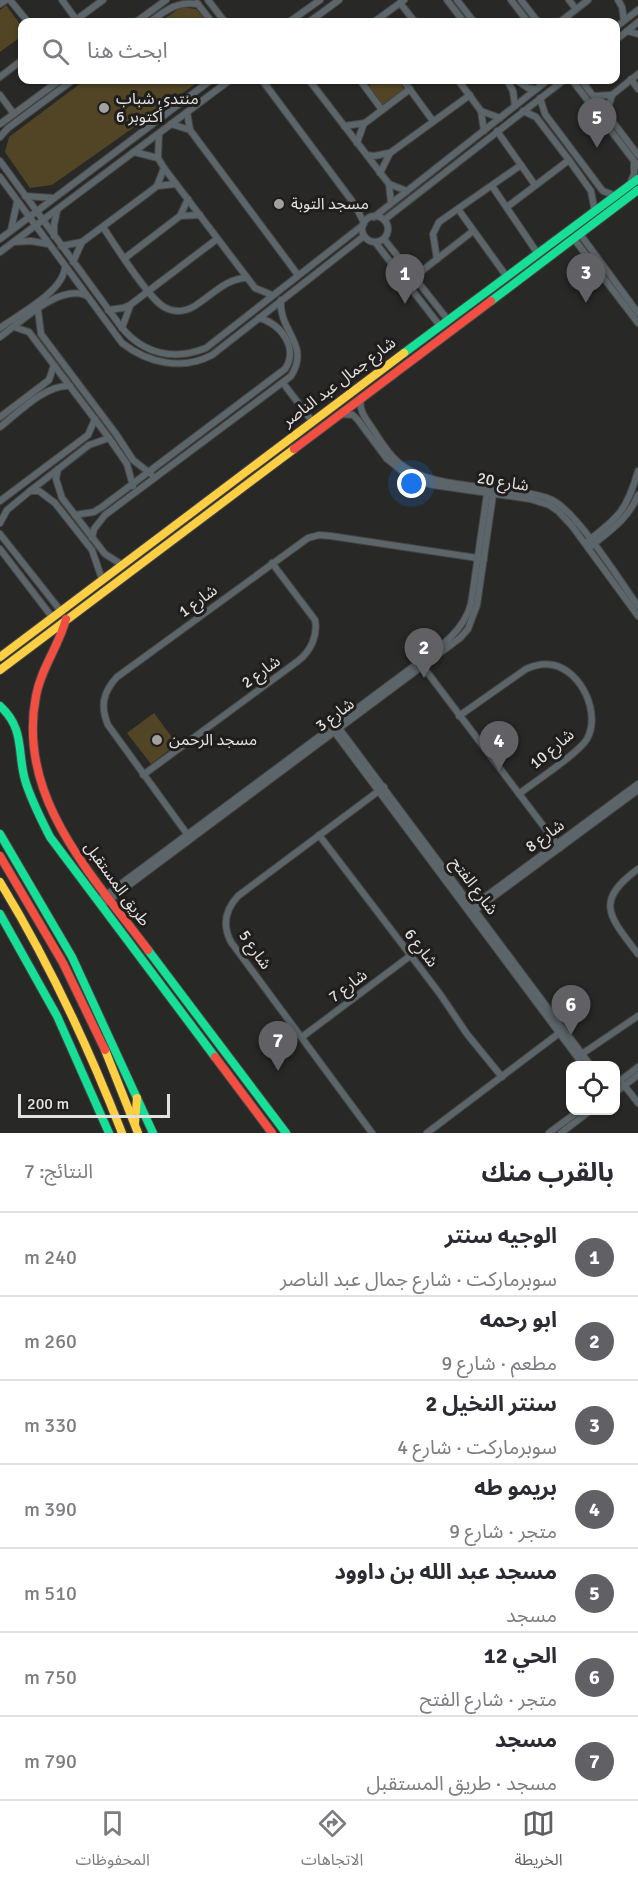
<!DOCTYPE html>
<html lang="ar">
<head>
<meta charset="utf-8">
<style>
	body { margin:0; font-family:Signika,"Noto Sans Arabic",sans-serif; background:#f7f7f7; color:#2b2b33; direction:rtl }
	.controls { position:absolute; right:18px; bottom:18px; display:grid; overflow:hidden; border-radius:12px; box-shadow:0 2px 4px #0004 }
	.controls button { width:54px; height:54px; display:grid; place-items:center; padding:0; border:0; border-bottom:2px solid #e1e1e2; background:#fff; color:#2b2b33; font:30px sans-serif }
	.scale { position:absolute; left:18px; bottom:15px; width:152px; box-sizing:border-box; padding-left:6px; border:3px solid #e3e2e1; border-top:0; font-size:16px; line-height:21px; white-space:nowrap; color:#e3e2e1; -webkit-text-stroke:4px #1f1e1c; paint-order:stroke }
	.you { position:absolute; left:412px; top:484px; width:21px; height:21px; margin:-15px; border:4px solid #fff; border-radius:50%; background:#1a73e8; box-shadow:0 0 0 9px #1a73e833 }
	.badge { display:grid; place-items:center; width:39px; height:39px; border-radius:50%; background:#616064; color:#fff; font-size:20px; font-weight:700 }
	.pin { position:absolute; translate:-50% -50px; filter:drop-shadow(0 2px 3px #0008) }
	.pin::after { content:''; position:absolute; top:32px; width:21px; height:18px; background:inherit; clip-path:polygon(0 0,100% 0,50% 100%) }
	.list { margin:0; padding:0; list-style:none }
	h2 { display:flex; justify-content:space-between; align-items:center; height:78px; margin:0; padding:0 24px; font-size:26px }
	h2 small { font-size:20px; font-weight:400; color:#7c7c81 }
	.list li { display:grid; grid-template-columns:39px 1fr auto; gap:18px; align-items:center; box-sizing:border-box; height:84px; padding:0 24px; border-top:2px solid #e1e1e2 }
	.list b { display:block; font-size:22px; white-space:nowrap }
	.list p { margin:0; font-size:20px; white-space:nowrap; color:#7c7c81 }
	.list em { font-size:20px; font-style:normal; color:#7c7c81 }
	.icon { flex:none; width:33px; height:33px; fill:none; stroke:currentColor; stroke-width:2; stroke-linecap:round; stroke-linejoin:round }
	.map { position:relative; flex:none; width:638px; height:1133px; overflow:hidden; direction:ltr }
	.search { position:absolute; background:#fff; box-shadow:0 2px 4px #0004; left:18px; right:18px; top:18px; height:66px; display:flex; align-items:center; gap:15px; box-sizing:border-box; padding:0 21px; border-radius:12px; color:#7c7c81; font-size:22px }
	.sheet { height:666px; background:#fff }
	nav { display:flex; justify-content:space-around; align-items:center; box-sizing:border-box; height:84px; border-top:2px solid #e1e1e2; background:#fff; font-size:16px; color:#7c7c81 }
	nav a { display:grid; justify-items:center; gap:3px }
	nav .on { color:#616064 }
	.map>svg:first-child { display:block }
	.green { fill:#524525 }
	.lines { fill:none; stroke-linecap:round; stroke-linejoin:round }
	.street-casing { stroke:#464645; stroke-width:8 }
	.fast-casing { stroke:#464645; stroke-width:10 }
	.slow-casing { stroke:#464645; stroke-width:10 }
	.jam-casing { stroke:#464645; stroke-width:10 }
	.street { stroke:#5c6569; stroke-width:6 }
	.fast { stroke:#16e098; stroke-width:8 }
	.slow { stroke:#ffcf43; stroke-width:8 }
	.jam { stroke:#f24e42; stroke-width:8 }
	.poi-dot { fill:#a2a1a0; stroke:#1f1e1c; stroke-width:2 }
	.labels { text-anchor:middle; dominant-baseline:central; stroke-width:6; stroke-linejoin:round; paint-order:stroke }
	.poi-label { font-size:16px; fill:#e3e2e1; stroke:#1f1e1c; text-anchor:start }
	.street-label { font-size:16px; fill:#e3e2e1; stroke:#1f1e1c }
</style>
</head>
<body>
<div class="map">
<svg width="638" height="1133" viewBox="0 0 638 1133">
	<rect width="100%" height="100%" fill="#282827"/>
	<g class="green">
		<path d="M6,5l16,22v9l-22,16v-42z"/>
		<path d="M181,7l15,2 11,13h-47z"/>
		<path d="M85,80h116l-149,105 -22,3 -25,-36 4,-15z"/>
		<path d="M377,80h21l7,10 -23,16 -14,-20z"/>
		<path d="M154,713l23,31 -26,20 -24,-31z"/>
	</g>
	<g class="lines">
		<g class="street-casing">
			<g id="street">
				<path d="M10,0l18,22"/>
				<path d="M62,0l16,22"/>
				<path d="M208,0l17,22"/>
				<path d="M447,0l17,22"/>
				<path d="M457,0l17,22"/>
				<path d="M511,0l17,22"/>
				<path d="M521,0l17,22"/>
				<path d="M569,0l7,9"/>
				<path d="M618,0l4,7 2,13"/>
				<path d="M197,3l15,19"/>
				<path d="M400,3l15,19"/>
				<path d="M0,4l6,-4"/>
				<path d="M73,22l30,-22"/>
				<path d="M136,22l30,-22"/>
				<path d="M150,22c16,-12 27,-21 48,-18"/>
				<path d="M289,22l31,-22"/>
				<path d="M309,22l30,-22"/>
				<path d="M374,22l30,-22"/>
				<path d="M560,22l28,-22"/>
				<path d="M616,27l22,-17"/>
				<path d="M627,31l11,3"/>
				<path d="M616,40l22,-18"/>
				<path d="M0,77l22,-17"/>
				<path d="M631,79l7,10"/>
				<path d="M262,80l93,125 9,18"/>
				<path d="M309,80l80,104 2,19"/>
				<path d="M360,80l22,30"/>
				<path d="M403,80l30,41"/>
				<path d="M458,80l23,31 19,7"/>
				<path d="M507,80l6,11 2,15"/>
				<path d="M516,80l12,8 8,1"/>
				<path d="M572,80l66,86"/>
				<path d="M581,80l57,75"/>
				<path d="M0,95l14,19"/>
				<path d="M594,96l18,-1"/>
				<path d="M540,98l5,16 54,72 4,5 13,5"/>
				<path d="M481,111l3,20"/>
				<path d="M523,111l13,6 33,43 22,31 4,21"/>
				<path d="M187,112l3,18 108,145"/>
				<path d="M607,112l5,-17 26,-21"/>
				<path d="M0,124l60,-44"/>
				<path d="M171,124l19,6"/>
				<path d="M344,126l21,-3 45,-34"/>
				<path d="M497,131l38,54"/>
				<path d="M159,134l-1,24 6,10 91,120 17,7"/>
				<path d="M0,137l8,-9 65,-48"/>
				<path d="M357,143l7,-20"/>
				<path d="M134,152l24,6"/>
				<path d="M367,155l7,1 15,-3"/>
				<path d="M0,161l122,167c22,26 52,33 84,20l157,-123"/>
				<path d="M380,173l10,-20 80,-58"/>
				<path d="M0,177l122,166c26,20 60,28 90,12l152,-119"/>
				<path d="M389,184l18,7"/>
				<path d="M630,184l4,-10v-12"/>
				<path d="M157,186l19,-2"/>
				<path d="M492,186l46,68"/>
				<path d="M25,196l29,2"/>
				<path d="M507,207l62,-47"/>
				<path d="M458,209l49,68"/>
				<path d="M180,216l20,-1"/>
				<circle cx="375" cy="229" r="13"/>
				<path d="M374,217l174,-137"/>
				<path d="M384,220l180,-140"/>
				<path d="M103,227c12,18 45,71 61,80 12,7 25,4 35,-4 15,-10 29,-25 48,-25"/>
				<path d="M11,230l6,-28"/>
				<path d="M580,234l58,79"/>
				<path d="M54,236v-11l3,-14"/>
				<path d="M0,239l211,-159"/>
				<path d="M384,239l64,81"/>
				<path d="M574,239l64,84"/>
				<path d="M14,242l17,-1 17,3"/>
				<path d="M375,242l65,84"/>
				<path d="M61,246l21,-4 66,-49 9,-7 7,-18"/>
				<path d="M0,252l230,-172"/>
				<path d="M125,258l55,-42 8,-17"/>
				<path d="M437,259l-4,-25 6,-12 82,-57"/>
				<path d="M73,262l9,-20"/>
				<path d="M414,277l59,-46"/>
				<path d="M38,310l3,24 75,100 17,26 18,14"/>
				<path d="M108,310l15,-2 7,-3 87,-66"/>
				<path d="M14,327l15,5 80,106 18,26 6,22"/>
				<path d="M0,328c19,-14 63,-36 65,-61"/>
				<path d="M122,328l8,-22"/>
				<path d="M0,337c21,-15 58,-52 85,-42"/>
				<path d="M283,383l29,38"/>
				<path d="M361,398c-3,13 6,22 13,33 7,11 14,23 25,32 27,23 79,22 114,28 13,2 27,3 39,9 25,12 68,81 86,106"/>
				<path d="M340,414l13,1 5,5 29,39 25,20 21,6 97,14 19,6 9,6 14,15 66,90"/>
				<path d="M0,417l49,-37 5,-15"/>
				<path d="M0,427c19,-15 46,-43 70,-41"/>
				<path d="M58,469l-2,10 6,19 43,56 16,10"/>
				<path d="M30,491h9l16,12 37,47 10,29"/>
				<path d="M0,501l88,-66 7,-16"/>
				<path d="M75,515l19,-3 8,-5 183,-138c14,-20 -4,-46 -26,-51"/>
				<path d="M0,523l7,-13 23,-19 59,-46 20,-7"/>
				<path d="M0,534l60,76"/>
				<path d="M92,538l2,-9 11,-14 186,-139c20,-32 -13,-45 -10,-76"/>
				<path d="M588,541c31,-24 39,-31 50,-70"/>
				<path d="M591,546c19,-15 38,-28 47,-51"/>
				<path d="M0,549l52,68"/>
				<path d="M421,664l139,184"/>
				<path d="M459,716l67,-47c9,-4 18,-6 27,-4 29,6 48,49 34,74 -9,15 -53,43 -68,55"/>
				<path d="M338,727l253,339"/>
				<path d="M333,730l251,336"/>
				<path d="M143,775l155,-114c13,-10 20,-26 17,-41l-43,-57"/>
				<path d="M319,835l121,159 27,40 35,43"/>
				<path d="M190,838l-82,-113c-8,-19 -5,-33 9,-48l191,-139 11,-3 12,1 153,23"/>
				<path d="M638,869c-45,33 -28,48 0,85"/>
				<path d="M98,901l312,-232c24,-18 53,-35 61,-65l17,-117"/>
				<path d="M101,906l359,-268 8,-9 9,-24 17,-117"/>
				<path d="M470,908l168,-124"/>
				<path d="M474,911l164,-121"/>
				<path d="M302,1037l108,-81"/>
				<path d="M579,1056l59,-40"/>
				<path d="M616,1084l22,-17"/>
				<path d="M624,1085l14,18"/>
				<path d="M616,1092l22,-17"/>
				<path d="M372,1133l-141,-191c-9,-17 -6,-32 7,-46l146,-109"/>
				<path d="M427,1133l135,-102"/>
				<path d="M549,1133l31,-23"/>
				<path d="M561,1133l30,-23"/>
			</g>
		</g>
		<g class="fast-casing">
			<g id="fast">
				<path d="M491,301l147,-111"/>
				<path d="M404,353l234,-174"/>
				<path d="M0,706c25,23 17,45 25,74 6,20 16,39 25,57l165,220"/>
				<path d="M0,834l72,123 81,176"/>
				<path d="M0,914l57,102 52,117"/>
				<path d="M148,950l138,183"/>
			</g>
		</g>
		<g class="slow-casing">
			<g id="slow">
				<path d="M0,657l404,-304"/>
				<path d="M0,670l294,-221"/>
				<path d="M0,882c49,80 88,164 122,251"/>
				<path d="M105,1050l33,83"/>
				<path d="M135,1123l2,-25"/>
			</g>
		</g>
		<g class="jam-casing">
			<g id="jam">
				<path d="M294,449l197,-148"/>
				<path d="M66,619c-7,27 -25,49 -30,77 -20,101 56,179 112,254"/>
				<path d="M0,856l63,107 42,87"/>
				<path d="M215,1057l57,76"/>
			</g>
		</g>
		<use href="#street" class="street"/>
		<use href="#fast" class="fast"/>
		<use href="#slow" class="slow"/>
		<use href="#jam" class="jam"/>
	</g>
	<g class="poi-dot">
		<circle cx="104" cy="108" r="6"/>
		<circle cx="279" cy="204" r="6"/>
		<circle cx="157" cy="740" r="6"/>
	</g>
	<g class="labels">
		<g class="poi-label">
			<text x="116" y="99">منتدى شباب<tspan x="116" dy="18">6 أكتوبر</tspan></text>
			<text x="291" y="204">مسجد التوبة</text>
			<text x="169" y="740">مسجد الرحمن</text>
		</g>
		<g class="street-label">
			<text transform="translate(339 382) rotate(-37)">شارع جمال عبد الناصر</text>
			<text transform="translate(503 482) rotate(9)">شارع 20</text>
			<text transform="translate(198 601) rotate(-36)">شارع 1</text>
			<text transform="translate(261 672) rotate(-36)">شارع 2</text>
			<text transform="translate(335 715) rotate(-37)">شارع 3</text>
			<text transform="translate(552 749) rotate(-40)">شارع 10</text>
			<text transform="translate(545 836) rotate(-36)">شارع 8</text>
			<text transform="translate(117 884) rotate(54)">طريق المستقبل</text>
			<text transform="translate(474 886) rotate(53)">شارع الفتح</text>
			<text transform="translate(421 948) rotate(52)">شارع 6</text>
			<text transform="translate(255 950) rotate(55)">شارع 5</text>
			<text transform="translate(348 986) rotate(-37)">شارع 7</text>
		</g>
	</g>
</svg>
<div class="controls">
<button><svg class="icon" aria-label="locate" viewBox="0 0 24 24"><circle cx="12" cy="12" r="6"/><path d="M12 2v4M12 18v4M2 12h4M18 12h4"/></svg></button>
</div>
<div class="scale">200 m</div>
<div class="you"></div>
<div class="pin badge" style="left:405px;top:304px">1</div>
<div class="pin badge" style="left:424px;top:678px">2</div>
<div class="pin badge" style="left:586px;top:303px">3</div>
<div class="pin badge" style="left:499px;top:771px">4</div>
<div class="pin badge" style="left:597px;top:148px">5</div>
<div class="pin badge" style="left:571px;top:1035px">6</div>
<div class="pin badge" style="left:278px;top:1071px">7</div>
<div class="search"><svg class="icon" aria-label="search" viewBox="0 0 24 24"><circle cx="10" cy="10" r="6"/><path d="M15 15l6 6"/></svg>ابحث هنا</div>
</div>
<section class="sheet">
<h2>بالقرب منك<small>النتائج: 7</small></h2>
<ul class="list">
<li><span class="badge">1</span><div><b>الوجيه سنتر</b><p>سوبرماركت · شارع جمال عبد الناصر</p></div><em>240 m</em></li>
<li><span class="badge">2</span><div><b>ابو رحمه</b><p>مطعم · شارع 9</p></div><em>260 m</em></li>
<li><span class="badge">3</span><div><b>سنتر النخيل 2</b><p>سوبرماركت · شارع 4</p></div><em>330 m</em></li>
<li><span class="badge">4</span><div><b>بريمو طه</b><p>متجر · شارع 9</p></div><em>390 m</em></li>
<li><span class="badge">5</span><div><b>مسجد عبد الله بن داوود</b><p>مسجد</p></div><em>510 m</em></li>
<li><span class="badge">6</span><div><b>الحي 12</b><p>متجر · شارع الفتح</p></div><em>750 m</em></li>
<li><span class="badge">7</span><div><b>مسجد</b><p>مسجد · طريق المستقبل</p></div><em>790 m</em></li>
</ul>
</section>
<nav>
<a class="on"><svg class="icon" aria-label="map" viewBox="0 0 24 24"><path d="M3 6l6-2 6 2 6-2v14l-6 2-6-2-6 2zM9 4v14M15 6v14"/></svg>الخريطة</a>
<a><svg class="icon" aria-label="directions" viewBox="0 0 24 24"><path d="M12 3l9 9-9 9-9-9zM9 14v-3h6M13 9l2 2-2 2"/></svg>الاتجاهات</a>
<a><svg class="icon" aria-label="saved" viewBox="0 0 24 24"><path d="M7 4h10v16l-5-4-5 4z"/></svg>المحفوظات</a>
</nav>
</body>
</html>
